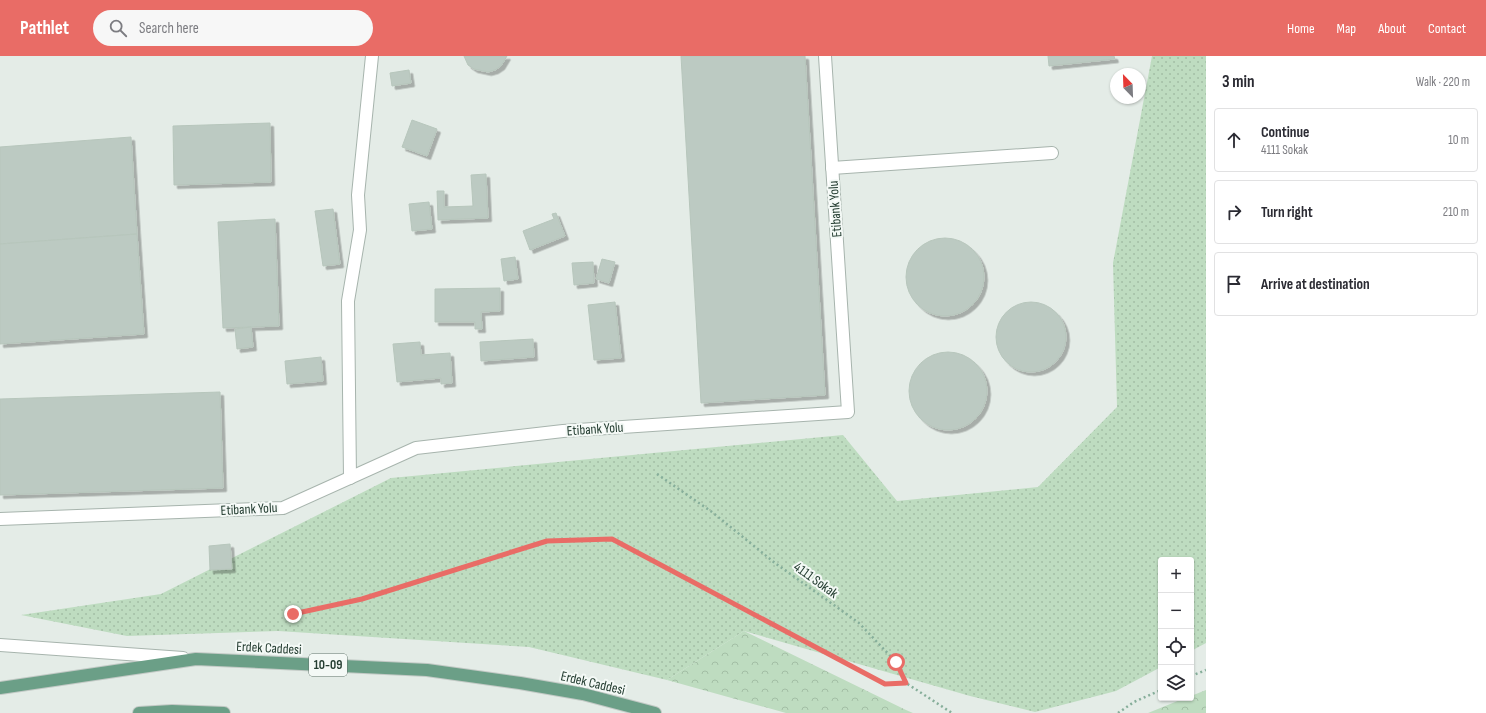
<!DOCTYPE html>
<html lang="en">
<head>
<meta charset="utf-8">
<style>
	body { margin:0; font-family:"Sofia Sans Condensed",sans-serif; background:#f7f7f7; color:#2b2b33 }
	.controls { position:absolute; right:12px; bottom:12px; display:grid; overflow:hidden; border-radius:4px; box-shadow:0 1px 3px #0004 }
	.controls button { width:36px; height:36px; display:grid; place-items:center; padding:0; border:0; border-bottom:1px solid #e1e1e2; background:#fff; color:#2b2b33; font:20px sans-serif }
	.compass { position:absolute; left:1110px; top:12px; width:36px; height:36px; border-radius:50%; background:#fff; box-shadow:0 1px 3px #0004; rotate:337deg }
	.stop { position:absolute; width:12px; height:12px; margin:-9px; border:3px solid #e96c66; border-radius:50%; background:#fff }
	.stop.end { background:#e96c66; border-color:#fff; box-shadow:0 1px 4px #0008 }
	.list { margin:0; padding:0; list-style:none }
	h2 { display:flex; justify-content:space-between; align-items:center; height:52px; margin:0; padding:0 16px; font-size:17px }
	h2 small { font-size:13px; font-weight:400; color:#7c7c81 }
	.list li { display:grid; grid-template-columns:26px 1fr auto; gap:12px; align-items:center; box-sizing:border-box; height:64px; margin:0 8px 8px; padding:0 8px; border:1px solid #e1e1e2; border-radius:4px }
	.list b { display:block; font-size:15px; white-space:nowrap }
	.list p { margin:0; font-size:13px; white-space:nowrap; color:#7c7c81 }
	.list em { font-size:13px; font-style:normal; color:#7c7c81 }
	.icon { flex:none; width:22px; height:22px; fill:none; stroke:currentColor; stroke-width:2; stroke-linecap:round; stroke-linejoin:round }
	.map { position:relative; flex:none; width:1206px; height:657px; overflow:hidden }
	header { display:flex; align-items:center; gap:24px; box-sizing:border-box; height:56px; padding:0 20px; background:#e96c66; color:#fff }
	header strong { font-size:19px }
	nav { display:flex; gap:22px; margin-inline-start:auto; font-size:14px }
	.search { width:280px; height:36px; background:#f7f7f7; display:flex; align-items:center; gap:10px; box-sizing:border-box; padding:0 14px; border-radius:22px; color:#7c7c81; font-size:15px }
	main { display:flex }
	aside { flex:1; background:#fff }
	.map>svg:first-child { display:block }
	.grass { fill:url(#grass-dots) }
	.forest { fill:url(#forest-crowns) }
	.building { fill:#bccac2; stroke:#b7c6bc; filter:url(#shadow) }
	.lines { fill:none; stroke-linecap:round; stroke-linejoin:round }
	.service-casing { stroke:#a7b4ad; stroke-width:14 }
	.primary-casing { stroke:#c2c9c5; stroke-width:14 }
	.path { stroke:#86ae9a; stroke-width:2.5; stroke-dasharray:2 3; stroke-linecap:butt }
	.service { stroke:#fff; stroke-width:12 }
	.primary { stroke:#6b9f87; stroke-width:12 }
	.route { stroke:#e96c66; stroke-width:5 }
	.labels { text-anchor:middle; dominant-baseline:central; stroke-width:4; stroke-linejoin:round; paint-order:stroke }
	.shield { fill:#f4f9f6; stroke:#62756c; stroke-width:1 }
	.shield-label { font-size:13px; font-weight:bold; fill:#243d31 }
	.street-label { font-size:14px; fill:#243d31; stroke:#f4f9f6 }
</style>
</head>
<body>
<header>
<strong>Pathlet</strong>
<div class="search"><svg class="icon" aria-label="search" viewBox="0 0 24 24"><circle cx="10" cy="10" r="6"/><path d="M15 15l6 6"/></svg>Search here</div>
<nav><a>Home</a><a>Map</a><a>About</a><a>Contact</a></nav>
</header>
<main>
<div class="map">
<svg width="1206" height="657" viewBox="0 0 1206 657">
	<defs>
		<pattern id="grass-dots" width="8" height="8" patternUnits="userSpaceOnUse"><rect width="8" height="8" fill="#bedcc0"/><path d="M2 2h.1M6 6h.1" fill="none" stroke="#a3bea5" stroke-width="1.8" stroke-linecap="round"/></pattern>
		<pattern id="forest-crowns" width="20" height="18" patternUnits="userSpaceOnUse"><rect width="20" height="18" fill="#bedcc0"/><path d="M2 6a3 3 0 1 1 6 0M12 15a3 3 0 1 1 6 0" fill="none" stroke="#a3bea5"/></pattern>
		<filter id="shadow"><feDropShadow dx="3.5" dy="3.5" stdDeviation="0" flood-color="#0004"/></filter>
	</defs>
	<rect width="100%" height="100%" fill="#e4ece7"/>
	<path class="grass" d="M1152,0h54v587l-15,8v-91h-30v107l-45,24 -81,21 -65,-16 -226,-65 -77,49 -138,-33 -251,-16 -151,5 -106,-21 140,-21 230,-116 452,-43 54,66 141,-14 79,-80 -4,-144z"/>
	<g class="forest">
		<path d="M744,575l162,79 7,3h-127l-119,-33z"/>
		<path d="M1206,634v23h-58l37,-15h6v-2z"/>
	</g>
	<g class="building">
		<path d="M464,0h43l-6,10 -6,4 -7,2 -14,-3 -6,-4z"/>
		<path d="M681,0h124l20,339 -124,8z"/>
		<path d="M1048,0h66l1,3 -66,7z"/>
		<path d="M409,14l2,13 -19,3 -2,-13z"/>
		<path d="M412,64l25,9 -10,27 -25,-9z"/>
		<path d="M270,67l1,59 -97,3 -1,-59z"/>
		<path d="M131,81l6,97 -137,10v-97z"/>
		<path d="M486,118l2,44 -50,2 -1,-29h7v16l29,-1 -2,-31z"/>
		<path d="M429,146l3,27 -20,2 -3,-27z"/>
		<path d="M333,153l7,55 -17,2 -8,-55z"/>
		<path d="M556,157l9,23 -35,14 -7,-19 31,-12 -2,-5z"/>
		<path d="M275,163l4,107 -56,2 -5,-106z"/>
		<path d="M137,178l7,100 -144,10v-100z"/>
		<circle cx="945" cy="221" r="39"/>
		<path d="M515,201l3,22 -14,2 -3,-22z"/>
		<path d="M602,203l13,3 -6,21 -13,-4z"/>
		<path d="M593,206l1,21 -20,2 -2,-22z"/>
		<path d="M500,232v23l-19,1 1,17h-7v-7h-40v-33z"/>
		<path d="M615,246l6,56 -27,2 -6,-55z"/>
		<circle cx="1031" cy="281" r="35"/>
		<path d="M251,271l2,20 -16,2 -2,-20z"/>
		<path d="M533,283l1,18 -53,4 -1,-19z"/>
		<path d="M420,286l1,13 29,-2 2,30 -11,1v-6l-44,4 -4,-38z"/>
		<circle cx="948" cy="335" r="39"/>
		<path d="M321,301l2,24 -36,3 -2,-23z"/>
		<path d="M220,336l3,96 -223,7v-96z"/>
		<path d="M230,488l2,25 -22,1 -1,-24z"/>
	</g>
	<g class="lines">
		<g class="service-casing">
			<g id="service">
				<path d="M832,112l220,-15"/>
				<path d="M350,422l-2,-177 12,-71 -2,-35 14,-139"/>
				<path d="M0,463l283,-11 133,-60 147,-17 285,-19 -23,-356"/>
				<path d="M0,589l183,13"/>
			</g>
		</g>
		<g class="primary-casing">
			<g id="primary">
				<path d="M0,632l196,-29 231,11 93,13 63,11 72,19"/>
				<path d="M139,657l33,-2 52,2"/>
			</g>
		</g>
		<g class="path">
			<path d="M657,418l55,38 63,51 84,60 37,39 10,21 46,30"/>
			<path d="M293,558l69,-15 185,-58 65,-2 273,145 21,-1"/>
			<path d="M1191,620l15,-6"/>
			<path d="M1118,657l16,-11 27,-12"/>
		</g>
		<use href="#service" class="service"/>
		<use href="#primary" class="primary"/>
	</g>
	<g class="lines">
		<path class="route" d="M293,558l69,-15 185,-58 65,-2 273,145 21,-1 -10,-21"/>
	</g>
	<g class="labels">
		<rect class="shield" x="309" y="598" width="38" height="22" rx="3"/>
		<g class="shield-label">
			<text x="328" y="609">10-09</text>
		</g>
		<g class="street-label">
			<text transform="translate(835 153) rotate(-94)">Etibank Yolu</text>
			<text transform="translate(595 373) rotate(-4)">Etibank Yolu</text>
			<text transform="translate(249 453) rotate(-3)">Etibank Yolu</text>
			<text transform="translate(816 524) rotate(36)">4111 Sokak</text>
			<text transform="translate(269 592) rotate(3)">Erdek Caddesi</text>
			<text transform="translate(593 627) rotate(13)">Erdek Caddesi</text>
		</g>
	</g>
</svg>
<div class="controls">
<button>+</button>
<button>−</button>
<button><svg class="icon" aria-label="locate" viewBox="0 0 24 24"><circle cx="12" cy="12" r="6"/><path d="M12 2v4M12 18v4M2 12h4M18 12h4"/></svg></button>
<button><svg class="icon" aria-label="layers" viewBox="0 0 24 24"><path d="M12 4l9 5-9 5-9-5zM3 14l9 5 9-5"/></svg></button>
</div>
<svg class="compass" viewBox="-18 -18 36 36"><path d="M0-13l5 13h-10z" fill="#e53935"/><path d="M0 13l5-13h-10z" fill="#7c7c81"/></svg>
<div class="stop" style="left:896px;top:606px"></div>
<div class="stop end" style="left:293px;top:558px"></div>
</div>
<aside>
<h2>3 min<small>Walk · 220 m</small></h2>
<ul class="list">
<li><svg class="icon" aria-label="ahead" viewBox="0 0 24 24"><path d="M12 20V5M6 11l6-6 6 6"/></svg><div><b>Continue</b><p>4111 Sokak</p></div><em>10 m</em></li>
<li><svg class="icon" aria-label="right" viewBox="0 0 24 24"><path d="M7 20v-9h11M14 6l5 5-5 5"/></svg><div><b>Turn right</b></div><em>210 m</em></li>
<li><svg class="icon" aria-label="arrive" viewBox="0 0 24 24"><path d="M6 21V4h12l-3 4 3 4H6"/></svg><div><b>Arrive at destination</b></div></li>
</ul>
</aside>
</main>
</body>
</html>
